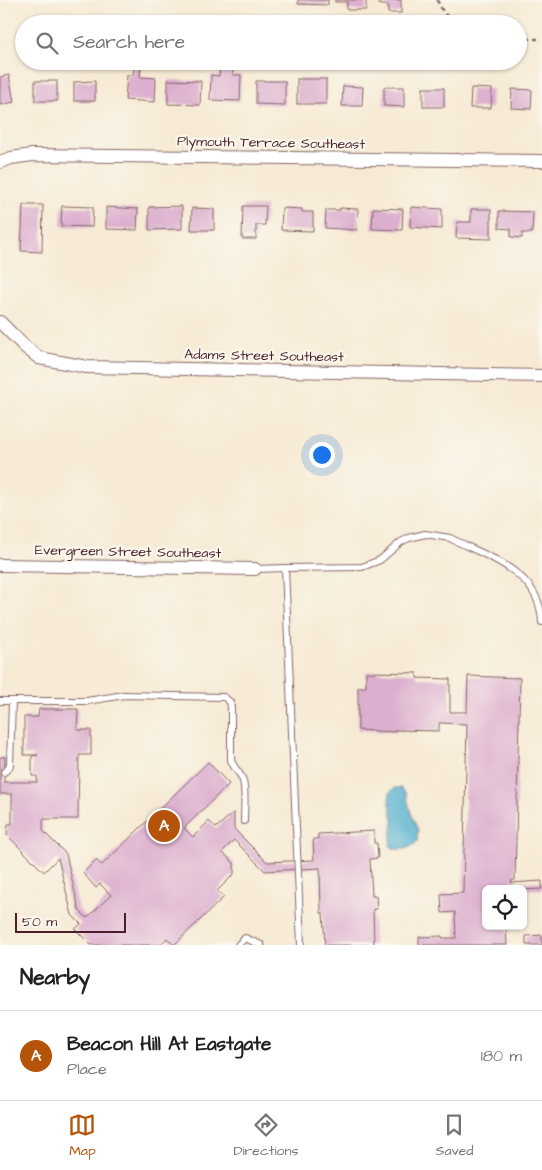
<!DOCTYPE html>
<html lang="en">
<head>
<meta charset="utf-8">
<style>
	body { margin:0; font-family:"Architects Daughter",sans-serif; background:#f6f6f6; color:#202124 }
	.controls { position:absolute; right:15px; bottom:15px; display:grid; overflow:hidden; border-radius:8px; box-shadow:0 1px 4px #0004 }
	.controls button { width:45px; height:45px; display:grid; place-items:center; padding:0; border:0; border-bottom:1px solid #e0e0e0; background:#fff; color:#202124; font:25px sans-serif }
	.scale { position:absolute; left:15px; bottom:12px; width:111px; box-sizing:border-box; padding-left:5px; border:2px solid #4a1f2b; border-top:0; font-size:14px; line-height:18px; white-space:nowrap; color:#4a1f2b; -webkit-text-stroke:4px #fbf7ec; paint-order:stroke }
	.you { position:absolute; left:321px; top:454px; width:18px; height:18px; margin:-12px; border:4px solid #fff; border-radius:50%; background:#1a73e8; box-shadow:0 0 0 8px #1a73e833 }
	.badge { display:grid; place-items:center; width:32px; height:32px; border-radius:50%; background:#b45309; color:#fff; font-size:16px; font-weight:700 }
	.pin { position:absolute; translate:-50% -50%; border:2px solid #fff; box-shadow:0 1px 5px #0006 }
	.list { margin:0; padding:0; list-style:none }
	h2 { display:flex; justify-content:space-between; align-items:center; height:65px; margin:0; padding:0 20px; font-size:21px }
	h2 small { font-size:16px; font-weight:400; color:#757577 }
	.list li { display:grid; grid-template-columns:32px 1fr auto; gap:15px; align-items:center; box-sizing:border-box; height:90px; padding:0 20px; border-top:1px solid #e0e0e0 }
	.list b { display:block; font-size:19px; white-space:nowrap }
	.list p { margin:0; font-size:16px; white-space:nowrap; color:#757577 }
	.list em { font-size:16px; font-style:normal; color:#757577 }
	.icon { flex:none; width:28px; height:28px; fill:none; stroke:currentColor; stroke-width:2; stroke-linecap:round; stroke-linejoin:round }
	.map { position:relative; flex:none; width:542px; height:945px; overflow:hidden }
	.search { position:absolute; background:#fff; box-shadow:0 1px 4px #0004; left:15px; right:15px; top:15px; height:55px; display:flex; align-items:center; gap:12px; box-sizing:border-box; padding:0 18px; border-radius:28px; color:#757577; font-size:19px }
	.sheet { height:155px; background:#fff }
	nav { display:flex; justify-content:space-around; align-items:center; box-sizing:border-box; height:70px; border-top:1px solid #e0e0e0; background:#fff; font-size:14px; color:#757577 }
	nav a { display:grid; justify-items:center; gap:2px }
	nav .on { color:#b45309 }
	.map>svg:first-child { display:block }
	.water { fill:#4dadcc; stroke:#4c667c }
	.building { fill:#dcafcf }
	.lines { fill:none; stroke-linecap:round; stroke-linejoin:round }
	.service-casing { stroke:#866666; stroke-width:8 }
	.minor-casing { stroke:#866666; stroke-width:14 }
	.path { stroke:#866666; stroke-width:2.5; stroke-dasharray:4 4; stroke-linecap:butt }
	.service { stroke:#fff; stroke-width:6 }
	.minor { stroke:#fff; stroke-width:12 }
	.labels { text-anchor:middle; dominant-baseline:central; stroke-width:4.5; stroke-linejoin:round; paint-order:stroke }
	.street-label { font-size:14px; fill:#4a1f2b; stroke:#fbf7ec }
</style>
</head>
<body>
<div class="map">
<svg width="542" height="945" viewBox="0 0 542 945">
	<rect width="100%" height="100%" fill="#fbf7ec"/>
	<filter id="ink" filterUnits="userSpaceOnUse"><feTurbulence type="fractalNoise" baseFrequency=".02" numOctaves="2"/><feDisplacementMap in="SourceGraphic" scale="10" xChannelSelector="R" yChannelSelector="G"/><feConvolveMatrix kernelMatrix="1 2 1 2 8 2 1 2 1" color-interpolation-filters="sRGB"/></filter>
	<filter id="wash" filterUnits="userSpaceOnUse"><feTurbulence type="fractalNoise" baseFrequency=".0096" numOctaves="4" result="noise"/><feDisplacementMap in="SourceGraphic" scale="20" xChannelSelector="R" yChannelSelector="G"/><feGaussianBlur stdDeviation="1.12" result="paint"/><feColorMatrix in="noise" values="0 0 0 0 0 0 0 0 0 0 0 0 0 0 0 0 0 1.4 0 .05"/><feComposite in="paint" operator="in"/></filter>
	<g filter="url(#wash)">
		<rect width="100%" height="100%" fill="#f6ead4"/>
		<path class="water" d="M394,788h7l5,5 5,20 7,17 -1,12c-8,7 -18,11 -27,4l3,-26 -4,-20 1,-8z"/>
		<g id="blocks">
			<g class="building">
				<path d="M298,0h30v5l-30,-1z"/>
				<path d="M335,0h31v10h-19v-8h-12z"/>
				<path d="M379,0h22v13h-13v-8h-9z"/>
				<path d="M134,66l7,1 -1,10 16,1 -1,24 -30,-2 2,-25h6z"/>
				<path d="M220,66h13v9h8l-1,26 -30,-1 1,-25 8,1z"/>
				<path d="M9,75l5,27 -14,3v-28z"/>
				<rect x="297" y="79" width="29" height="25"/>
				<path d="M168,80l33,1 -1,24 -32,-1z"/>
				<rect x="35" y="81" width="22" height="20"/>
				<path d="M95,81v20h-21v-19z"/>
				<path d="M256,81h29v24l-29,-1z"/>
				<path d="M343,86l20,1 -1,19h-20z"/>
				<path d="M384,87h20v20l-20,-1z"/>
				<rect x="423" y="88" width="21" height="19"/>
				<path d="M471,88l21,1 -1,19h-21z"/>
				<path d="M512,89l20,1 -1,19 -20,-1z"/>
				<path d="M23,205h20l-1,47 -21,-1z"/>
				<path d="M62,206l31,1 -1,20 -31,-1z"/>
				<path d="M182,206v23l-33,1v-23z"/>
				<path d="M243,206h23l-1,19h-9v14h-14z"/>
				<path d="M106,207l32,2 -1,21 -31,-1z"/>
				<path d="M411,207l31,2v20l-32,-2z"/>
				<path d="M192,208l22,1v21h-23z"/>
				<path d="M282,208l20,1v3h11v19l-32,-1z"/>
				<path d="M340,208l18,1 -1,21 -32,-2 1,-18h14z"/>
				<path d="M373,208l30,1 -1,21 -30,-1z"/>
				<path d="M471,209h20v30l-35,-1 1,-16h14z"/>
				<path d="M499,211l34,1 -1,21h-10v5l-11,-1v-8l-12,-1z"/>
				<path d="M366,672l51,1v5l33,1v33h17l1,-36 52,2 -5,202h-3l-1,3 31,-2v8l-19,1v-1h-37v37h20l1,19h-88v-8l23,-1v2h14l-1,-26 -13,1 -1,-19 22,-1 4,-169 -28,-1v8l-44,-1v2l-37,-2v-43h8z"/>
				<path d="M39,709h39l-1,21h14v25h-12l-1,64h-35v12l23,23 13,56 8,8 24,-23 -11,-11 -4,4 -13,-15 13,-13 6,5 106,-103 21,22 -45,44 9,9 16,-16 7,7 18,-16v17l33,33 47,-2 -1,-21h5v-5l56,-3v12h3l1,15 -8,1 2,37h4l1,13h-4l1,36h-49l-2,-32h-2l-1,-45 -55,3 -31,-31 -12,12 12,11v11l-17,17 7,6 -50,48 -7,-7 -7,7h-69l-16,-16 6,-5 -9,-9 -14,-57 -14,14 -37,-37 1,-11h4v-30h-12v-37h5l-1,25h33v-6h-5v-20l6,-1h-14v-38h14z"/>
				<path d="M542,935v10h-16v-9z"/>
			</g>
		</g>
	</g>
	<g filter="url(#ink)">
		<use href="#blocks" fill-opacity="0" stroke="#866666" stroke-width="1"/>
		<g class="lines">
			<g class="service-casing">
				<g id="service">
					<path d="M255,569l30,-1"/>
					<path d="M0,701h87l37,-6 100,2 6,5 1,5v53c2,8 10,13 12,21 3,12 1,27 1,40"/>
					<path d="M4,772l5,-4 1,-4 2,-63"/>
					<path d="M238,945l7,-7 16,7"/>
					<path d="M301,945l-16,-377 77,-1 18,-7 21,-18 8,-4 16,-4 25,4c39,20 90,33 92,84"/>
				</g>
			</g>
			<g class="minor-casing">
				<g id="minor">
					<path d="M0,162l11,-4 21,-3 510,6"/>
					<path d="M0,322l24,24 15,12 48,9 455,9"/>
					<path d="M0,565l255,4"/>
				</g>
			</g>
			<g class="path">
				<path d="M437,0l6,12 12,12"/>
				<path d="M518,39h24"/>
			</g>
			<use href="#service" class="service"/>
			<use href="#minor" class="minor"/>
		</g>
	</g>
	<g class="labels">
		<g class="street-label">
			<text transform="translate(271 143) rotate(1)">Plymouth Terrace Southeast</text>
			<text transform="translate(264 356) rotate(1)">Adams Street Southeast</text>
			<text transform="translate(128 552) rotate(1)">Evergreen Street Southeast</text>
		</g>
	</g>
</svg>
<div class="controls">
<button><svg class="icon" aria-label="locate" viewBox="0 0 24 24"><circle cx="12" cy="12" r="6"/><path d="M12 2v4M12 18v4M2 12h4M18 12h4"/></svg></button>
</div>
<div class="scale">50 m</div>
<div class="you"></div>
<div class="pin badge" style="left:164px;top:826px">A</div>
<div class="search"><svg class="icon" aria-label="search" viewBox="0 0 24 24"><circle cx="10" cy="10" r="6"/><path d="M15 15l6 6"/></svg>Search here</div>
</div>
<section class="sheet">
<h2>Nearby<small></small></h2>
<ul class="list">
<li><span class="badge">A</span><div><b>Beacon Hill At Eastgate</b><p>Place</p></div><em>180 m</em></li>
</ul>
</section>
<nav>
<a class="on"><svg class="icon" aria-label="map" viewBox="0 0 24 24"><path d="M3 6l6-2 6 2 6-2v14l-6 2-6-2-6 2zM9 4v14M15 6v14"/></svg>Map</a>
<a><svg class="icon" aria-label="directions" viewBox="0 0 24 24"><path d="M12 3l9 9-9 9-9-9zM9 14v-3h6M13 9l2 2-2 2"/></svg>Directions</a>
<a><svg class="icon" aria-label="saved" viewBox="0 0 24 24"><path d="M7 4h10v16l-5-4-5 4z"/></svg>Saved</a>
</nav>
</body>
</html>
